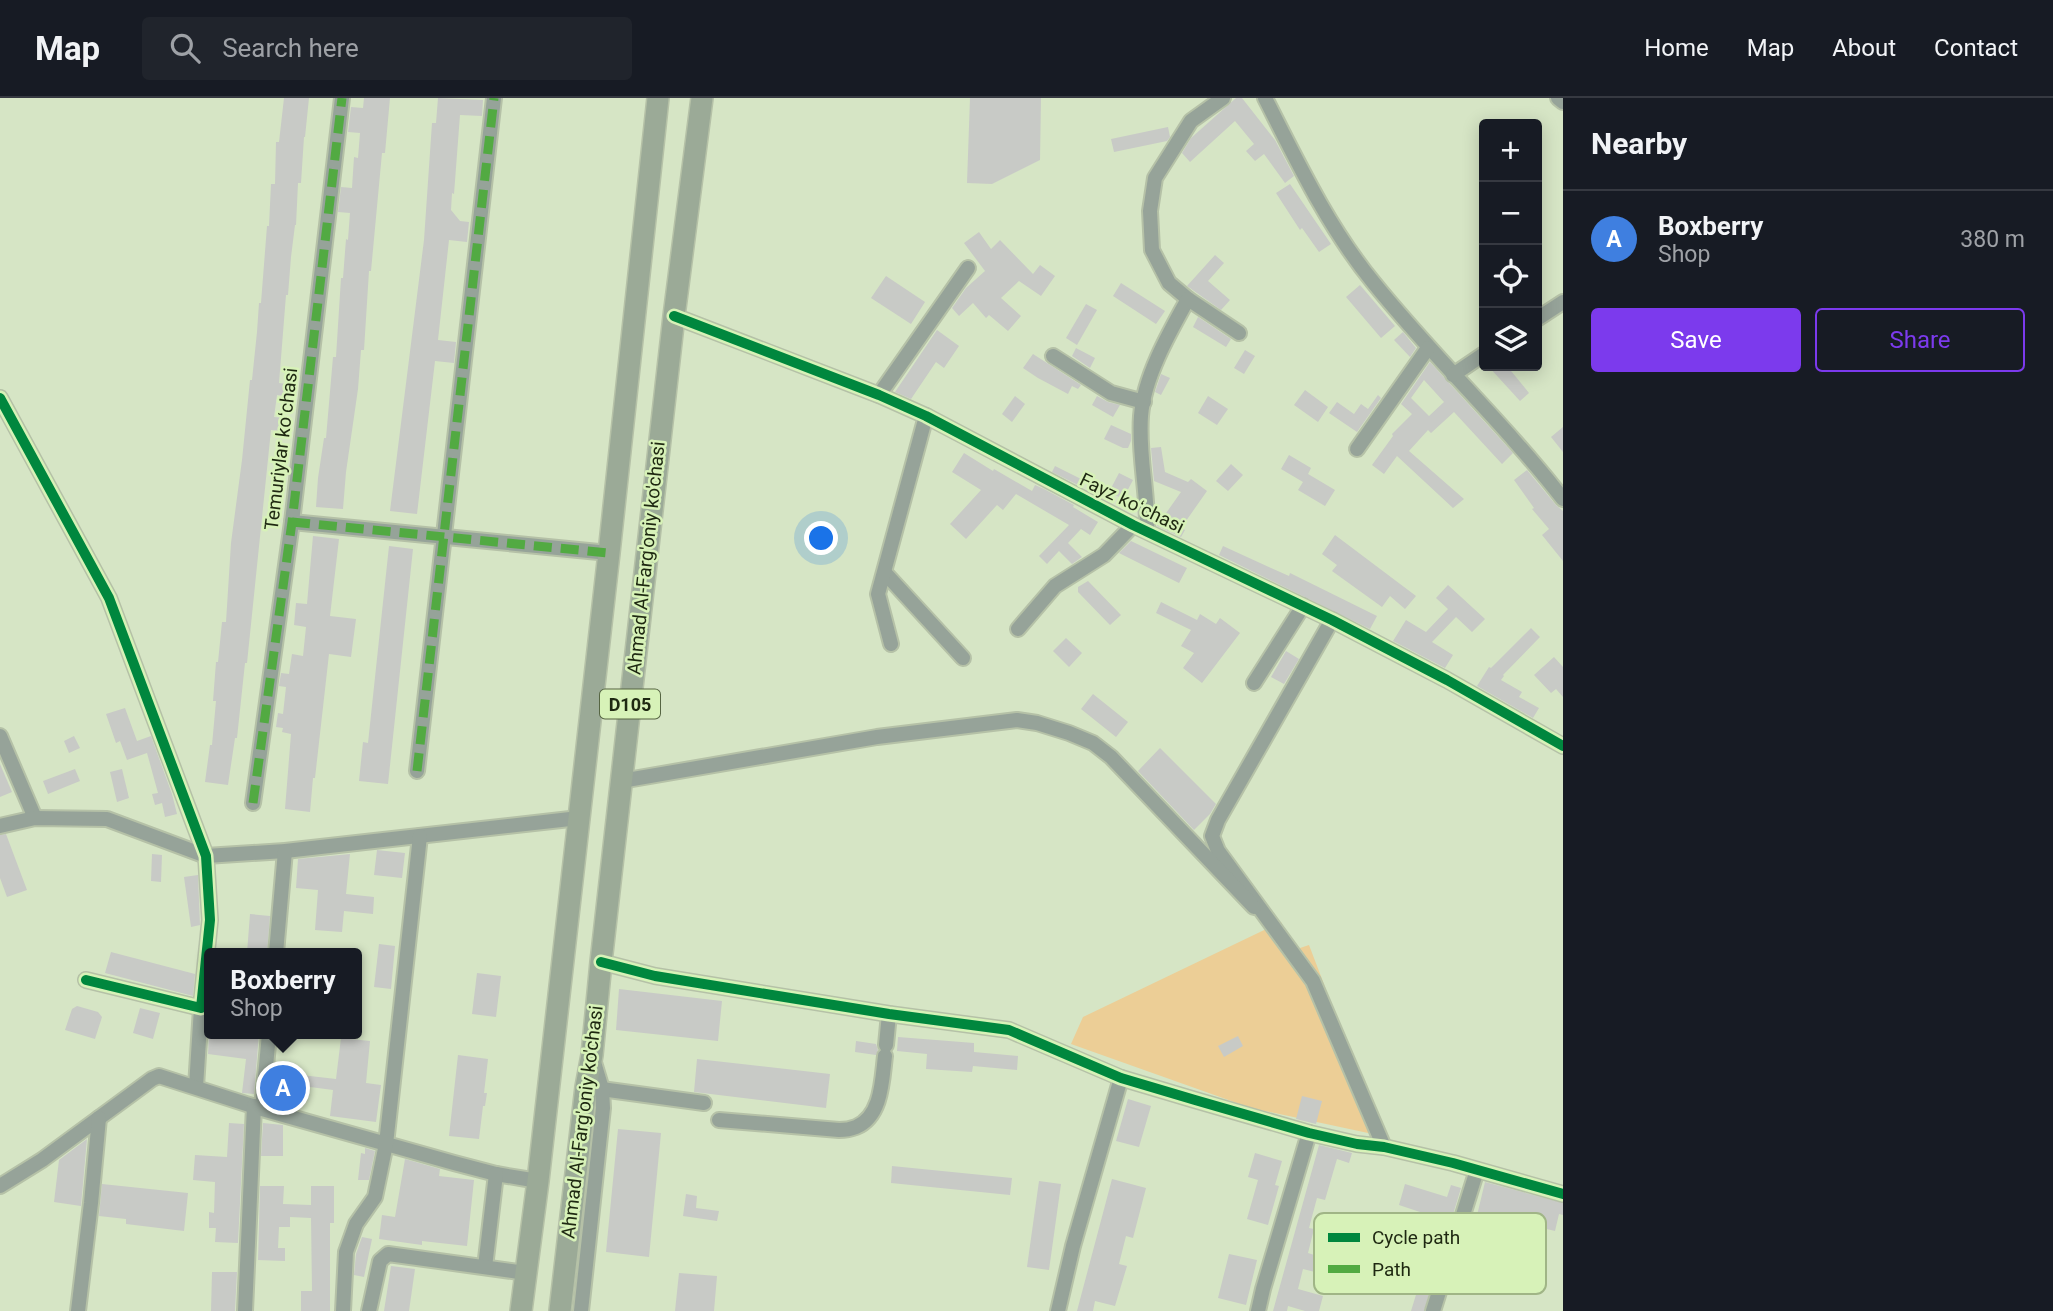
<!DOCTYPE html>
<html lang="en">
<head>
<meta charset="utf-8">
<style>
	body { margin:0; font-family:Roboto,sans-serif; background:#20242c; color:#f1f3f6 }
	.controls { position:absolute; right:21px; top:21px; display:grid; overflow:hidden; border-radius:7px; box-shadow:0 4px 18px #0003 }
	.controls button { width:63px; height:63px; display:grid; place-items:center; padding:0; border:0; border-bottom:2px solid #363941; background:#171b24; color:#f1f3f6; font:35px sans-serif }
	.you { position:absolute; left:822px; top:441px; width:24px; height:24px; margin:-18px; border:5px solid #fff; border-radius:50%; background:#1a73e8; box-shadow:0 0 0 10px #1a73e833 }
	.badge { display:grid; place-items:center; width:46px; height:46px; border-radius:50%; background:#7c3aed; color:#fff; font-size:23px; font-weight:700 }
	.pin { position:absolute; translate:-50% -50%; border:4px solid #fff; box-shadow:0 2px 7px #0006 }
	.popup { position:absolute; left:204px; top:850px; width:158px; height:91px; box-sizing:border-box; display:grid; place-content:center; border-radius:7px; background:#171b24; filter:drop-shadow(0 2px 5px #0005); font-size:23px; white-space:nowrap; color:#9ea1a6 }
	.popup b { font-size:26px; color:#f1f3f6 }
	.popup::after { content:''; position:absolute; left:50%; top:100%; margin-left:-14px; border:14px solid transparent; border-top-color:#171b24 }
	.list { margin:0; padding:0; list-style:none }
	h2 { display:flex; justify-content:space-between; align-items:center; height:91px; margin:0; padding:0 28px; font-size:30px }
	h2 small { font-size:23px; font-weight:400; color:#9ea1a6 }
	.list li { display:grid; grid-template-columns:46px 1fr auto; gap:21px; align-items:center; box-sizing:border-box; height:98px; padding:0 28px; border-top:2px solid #363941 }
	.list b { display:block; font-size:26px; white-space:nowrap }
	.list p { margin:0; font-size:23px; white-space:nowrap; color:#9ea1a6 }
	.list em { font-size:23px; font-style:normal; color:#9ea1a6 }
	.actions { display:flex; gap:14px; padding:21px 28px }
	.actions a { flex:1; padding:16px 0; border:2px solid #7c3aed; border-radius:7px; text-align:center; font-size:24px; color:#7c3aed }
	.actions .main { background:#7c3aed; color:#fff }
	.icon { flex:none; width:38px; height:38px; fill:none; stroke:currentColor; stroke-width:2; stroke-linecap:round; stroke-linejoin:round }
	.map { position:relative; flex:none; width:1563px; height:1213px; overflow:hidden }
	header { display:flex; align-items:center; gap:42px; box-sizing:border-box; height:98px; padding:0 35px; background:#171b24; border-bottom:2px solid #363941 }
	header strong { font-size:33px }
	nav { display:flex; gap:38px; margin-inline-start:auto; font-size:24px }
	.search { width:490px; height:63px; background:#20242c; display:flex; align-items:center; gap:18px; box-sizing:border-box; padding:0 24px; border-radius:7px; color:#9ea1a6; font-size:26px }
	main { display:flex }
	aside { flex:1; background:#171b24 }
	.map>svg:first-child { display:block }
	.green { fill:#ecce96 }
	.building { fill:#c8cac6; fill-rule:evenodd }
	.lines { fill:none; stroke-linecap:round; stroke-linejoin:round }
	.minor-casing { stroke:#b5c1a7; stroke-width:18 }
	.highway-casing { stroke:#b5c1a7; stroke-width:24 }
	.minor { stroke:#96a399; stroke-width:14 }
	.highway { stroke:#9baa97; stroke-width:21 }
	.quiet { stroke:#52aa42; stroke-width:9; stroke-dasharray:18 9; stroke-linecap:butt }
	.cycleway-casing { stroke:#d7f2b8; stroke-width:15 }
	.cycleway { stroke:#00873e; stroke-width:10 }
	.labels { text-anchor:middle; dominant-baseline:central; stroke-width:5; stroke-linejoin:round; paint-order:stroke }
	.shield { fill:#d7f2b8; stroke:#566543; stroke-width:2 }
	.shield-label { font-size:18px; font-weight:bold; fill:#1e2811 }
	.street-label { font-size:19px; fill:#1e2811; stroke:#d7f2b8 }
	.key { fill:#d7f2b8; stroke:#a0b586; stroke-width:2 }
	.key-label { font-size:19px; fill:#1e2811 }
</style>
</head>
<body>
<header>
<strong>Map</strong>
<div class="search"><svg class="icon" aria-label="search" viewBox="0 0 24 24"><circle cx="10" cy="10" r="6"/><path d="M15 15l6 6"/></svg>Search here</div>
<nav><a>Home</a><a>Map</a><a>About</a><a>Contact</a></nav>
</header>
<main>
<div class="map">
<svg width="1563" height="1213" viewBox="0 0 1563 1213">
	<rect width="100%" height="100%" fill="#d6e5c5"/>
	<path class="green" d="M1281,824l13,28 15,-5 73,191 -131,-28 -180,-64 12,-27z"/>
	<g class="building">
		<path d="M284,0h25l-4,39h-1l-3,46h-3l-2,42h-1l-4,32 -3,38h-2l-7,88 8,1 -1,12 -9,-1 -3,22 10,1 -2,13 -11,-1 -24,233h-2l-8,75h-2l-7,47 -23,-3 5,-37h2l4,-44h-3l3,-39h2l4,-40h4l5,-79 11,-83 8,-80h2l5,-48 2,-29h2l6,-77h2l2,-42h4l1,-42h3z"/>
		<path d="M364,0h26l-5,55h-3l-11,118h-2l-5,79h-3l-3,39 -12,83 -3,37 -27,-2 2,-29 6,-40h2l7,-81h3l5,-79h2l3,-39 2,1 2,-27 -12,-1 3,-25 11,1 2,-31 4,1 2,-25 -12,-1 3,-25 12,1z"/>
		<path d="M438,0l45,2 -1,16 -22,-1 -6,79 -2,-1 -1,17 9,11 9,1 -2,20 -18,-2 -11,100 18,2 -2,21 -19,-2 -18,153 -27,-3 34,-271 8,-117h4z"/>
		<path d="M970,0h71l-1,62 -48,24 -25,-1z"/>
		<path d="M1236,0h6l33,42 19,36 -9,7 -21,-29 -9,7 -9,-10 8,-7 -19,-23 -45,41 -8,-9 9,-15z"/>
		<path d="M1168,29l2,10 -3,4 -53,11 -3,-13z"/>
		<path d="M1290,86l41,60 -12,8 -17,-24 -2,2 -24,-37z"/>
		<path d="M979,134l12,17 9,-9 33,34 7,-9 15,11 -14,20 -22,-15 -18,17 20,18 -13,15 -19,-16 -3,3 -13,-15 -14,13 -7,-8 14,-20 19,-17 -21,-28z"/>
		<path d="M1215,157l9,8 -16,18 22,19 -9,10 -34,-24z"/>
		<path d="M886,178l39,26 -14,22 -40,-26z"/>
		<path d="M1121,185l44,28 -9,13 -43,-28z"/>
		<path d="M1360,187l35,41 -14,12 -35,-41z"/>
		<path d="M1086,206l11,6 -20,35 -11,-7z"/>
		<path d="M1198,219l33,22 -5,8 -33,-20z"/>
		<path d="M937,232l22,16 -15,22 -8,-6 -25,37 -16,-7z"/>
		<path d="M1403,234l13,16 -6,9 -16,-17z"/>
		<path d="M1076,250l19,10 -5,10 -18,-12z"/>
		<path d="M1245,252l10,6 -11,18 -10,-6z"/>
		<path d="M1033,256l48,31 -3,4 -6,-3 -4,8 -30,-16 -15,-10z"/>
		<path d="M1430,264l83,91 -11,11 -48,-52 -23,21 -3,-3 -19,21 55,48 -11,9 -56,-52 -13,18 -12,-9 21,-29 -1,-2 20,-20 -11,-10zM1424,282l20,22 -15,14 -18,-18z"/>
		<path d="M1488,268h19l22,27 -9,8z"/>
		<path d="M1161,276l9,4 -9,17 -6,-3z"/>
		<path d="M1305,292l23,17 -10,15 -24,-17z"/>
		<path d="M1378,297l3,3 -24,34 -28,-19 8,-11 17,12 7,-10 7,5z"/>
		<path d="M1015,298l10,8 -13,18 -10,-8z"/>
		<path d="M1097,298l11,6 12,3 -7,12 -21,-12z"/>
		<path d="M1208,298l20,13 -11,16 -19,-12z"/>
		<path d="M1111,327l20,9v7l-3,7h-5l-19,-9z"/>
		<path d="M1563,329v25l-12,-15z"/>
		<path d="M1161,349l4,25 23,10 3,-3 16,12 -26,37 4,2 -4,7 -24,-11 24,-34 -27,-11 -3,-33z"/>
		<path d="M964,355l29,18 1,-2 38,22 3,-6 9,4 30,16 -1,2 25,15 -8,13 -9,-6 -13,14 14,14 -10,7 -13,-13 -12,13 -8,-8 30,-31 -53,-31 -13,16 -6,-5 -31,34 -16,-15 31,-34 -29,-18z"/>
		<path d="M1289,357l22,13 -3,6 27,16 -10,16 -27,-16 5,-8 -22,-13z"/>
		<path d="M1231,366l12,11 -15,16 -12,-10z"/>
		<path d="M1055,368l30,15 -3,6 -30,-15z"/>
		<path d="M1527,372l29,35 7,6v50l-21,-26 7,-6 -17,-20 2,-1 -20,-28z"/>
		<path d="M1119,375l14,7 -10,19 -14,-7z"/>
		<path d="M1335,437l81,61 -11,13 -15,-13 -8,11 -50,-36 5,-6 -15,-11z"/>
		<path d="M313,438l26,3 -9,77 26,3 -5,38 -22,-3 -14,124h-2l-3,34 -25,-3 6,-75 -9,-2 1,-4 -7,-1 2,-14 5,1 3,-27 -7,-1 2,-13 8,1 3,-20 11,2 3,-29 -12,-2 2,-22 11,1z"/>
		<path d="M1131,443l56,27 -8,15 -60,-30z"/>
		<path d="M389,448l24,3 -25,235 -29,-3 4,-39 5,1z"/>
		<path d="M1223,448l48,22 18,8 1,-3 87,43 -7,13 -151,-74z"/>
		<path d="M1088,483l33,34 -11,10 -32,-33v-5z"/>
		<path d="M1448,487l37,34 -13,13 -16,-15 -24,25 21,13 -8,13 -52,-27 13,-21 20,12 22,-23 -12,-11z"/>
		<path d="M1161,504l36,18 3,-6 16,10 4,-6 20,15 -38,50 -19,-15 11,-15 -13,-7 10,-16 -35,-17z"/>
		<path d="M1531,530l9,9 -37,38 1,1 -3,4 21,12 -3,5 20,11 -6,10 -56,-32 12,-19 2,1z"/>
		<path d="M1066,540l16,15 -13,14 -16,-16z"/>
		<path d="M1286,553l13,8 -15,25 -13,-7z"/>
		<path d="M1554,559l9,10v30l-7,-8 -5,4 -17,-18z"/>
		<path d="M1093,596l35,28 -12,15 -35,-28z"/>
		<path d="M125,610l12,33 14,-5 21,58 5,20 -12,3 -3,-14 -7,2 -3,-11 6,-1 -11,-40 -20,7 -7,-19 -4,2 -10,-29z"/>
		<path d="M74,638l6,12 -11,5 -5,-12z"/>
		<path d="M1160,650l56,56 -6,10 -16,16 -56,-59z"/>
		<path d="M0,666l12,28 -12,5z"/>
		<path d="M75,671l5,12 -32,13 -5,-13z"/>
		<path d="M122,671l7,29 -12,4 -7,-30z"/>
		<path d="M6,736l21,56 -20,7 -7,-19v-43z"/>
		<path d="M377,752l28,3 -3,25 -28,-3z"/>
		<path d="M152,756l10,1 -1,27 -10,-1z"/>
		<path d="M350,756l-4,40 28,3 -1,17 -29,-3 -2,21 -27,-2 3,-40 -22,-2 2,-29z"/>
		<path d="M198,777l2,50 -9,2 -7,-50z"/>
		<path d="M250,816l20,2 -3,37h-20z"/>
		<path d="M379,846l16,2 -4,43 -17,-2z"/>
		<path d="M111,854l84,22 -2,22 -88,-23z"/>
		<path d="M477,875l24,3 -5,41 -24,-3z"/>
		<path d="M619,891l103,12 -4,40 -102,-11z"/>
		<path d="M77,908l21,6 4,5 -7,22 -30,-9 7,-21z"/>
		<path d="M140,910l20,5 -7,26 -20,-6z"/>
		<path d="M209,936h50l-5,60 -12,-1 4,-34 -38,-5z"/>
		<path d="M1238,938l5,10 -19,11 -6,-11z"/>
		<path d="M898,939l76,6v9l44,4 -1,14 -44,-4 -1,6 -46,-3 1,-15 -30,-3z"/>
		<path d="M341,940l29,3 -4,42 15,2 -5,37 -46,-6 3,-26 -38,-5 -3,18 -19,-2 2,-29 61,7z"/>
		<path d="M856,943l20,3 2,6 -2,5 -21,-3z"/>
		<path d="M458,957l30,4 -4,34h3l-2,13h-2l-4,33 -30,-3z"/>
		<path d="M697,961l133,15 -4,34 -132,-16z"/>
		<path d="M1302,998l20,5 -6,23 -20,-5z"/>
		<path d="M1128,1001l23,7 -12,41 -23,-6z"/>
		<path d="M229,1025l15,1 -6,119 -23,-1 1,-14h-7v-16l5,1 1,-31 -22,-2 2,-25 32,2z"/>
		<path d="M263,1025l20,2v31h-22z"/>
		<path d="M618,1031l43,4 -12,124 -43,-5z"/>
		<path d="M87,1041l-6,67 -27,-4 5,-42z"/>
		<path d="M1319,1047l33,8 -3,10 -12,-4 -12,41 -8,-2 -8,30 5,1 -6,24 19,6 -4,15 -20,-5 -5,20 25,7 -4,15h-14l-17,-5 -1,5h-14z"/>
		<path d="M365,1050l10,3 -6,29h-11l3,-27 4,1z"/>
		<path d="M1255,1055l27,8 -7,24 4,1 -11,39 -21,-6 11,-39 -10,-3z"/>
		<path d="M405,1061l35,10 -1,7 35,4 -7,66 -45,-5v4l-43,-6 3,-24 13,2z"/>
		<path d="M892,1068l120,12 -2,17 -119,-12z"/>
		<path d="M1112,1081l34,9 -13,50 -7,-2 -7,28 8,2 -12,40 -20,-5 -2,10h-16z"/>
		<path d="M1039,1083l22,3 -12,86 -22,-3z"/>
		<path d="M1485,1084l78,21v12l-4,-1 -4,17 -53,-13 -5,22 -11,-3 -6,24 -13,-4z"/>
		<path d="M102,1086l86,9 -4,38 -58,-7v-5l-27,-3z"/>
		<path d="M1405,1086l42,13 4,-12 10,3 -37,123h-13l12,-39 -5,-2 17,-53 -36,-12z"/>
		<path d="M260,1088h24l-1,18 28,1v-19h23v37h-4v88h-29v-20h11l-1,-73 -21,-1v10h-11l-1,21h7v13l-27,-1z"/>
		<path d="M686,1096l11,2 -1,12 23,3 -2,10 -34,-5z"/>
		<path d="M362,1139l10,2 -8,38 -10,-2 2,-21z"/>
		<path d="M1229,1156l28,6 -11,45 -28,-7z"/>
		<path d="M391,1168l24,3 -6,42h-25z"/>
		<path d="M212,1174h25l-2,39h-24z"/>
		<path d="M679,1175l38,3 -3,35h-39z"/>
	</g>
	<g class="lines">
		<g class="minor-casing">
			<g id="minor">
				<path d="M1265,0c32,63 63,129 108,184 60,75 131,141 190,217"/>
				<path d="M1558,0l5,4"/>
				<path d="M1188,201l-19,-16 -17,-33 -2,-39 5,-33 36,-57 32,-23"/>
				<path d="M674,218l205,79 47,21 207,109 199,95 115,60 116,66"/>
				<path d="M1537,221l26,-17"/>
				<path d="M1053,258l58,37 33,9"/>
				<path d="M1453,277l31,-21"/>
				<path d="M879,297l89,-127"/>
				<path d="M0,300l109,200 97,258 4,64 -9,88 -115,-28"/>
				<path d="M1357,351l71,-101"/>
				<path d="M292,424l317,31"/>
				<path d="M1147,432c1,-38 -9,-76 -6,-114 3,-39 28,-83 47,-117l51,34"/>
				<path d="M885,475l78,85"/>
				<path d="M1332,522l-114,200 -6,16 6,15 95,130 71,166"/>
				<path d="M1018,531l37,-43 49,-31 29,-30"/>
				<path d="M891,546l-13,-50 48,-178"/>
				<path d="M1254,585l49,-77"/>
				<path d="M0,638l35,82"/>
				<path d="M417,673l77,-673"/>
				<path d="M621,683l256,-44 140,-17 20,3 32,10 24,10 18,14 143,150"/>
				<path d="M253,705l39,-281 50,-424"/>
				<path d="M0,728l35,-8 72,1 99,37 79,-5 294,-33"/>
				<path d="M276,855l9,-102"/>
				<path d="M601,864l54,14 234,38 120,16 112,48 74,22 114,33 48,11 27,3 69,16 110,31"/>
				<path d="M886,947l3,-31"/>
				<path d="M196,989l5,-79"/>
				<path d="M594,990l110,15"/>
				<path d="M262,1011l7,-75"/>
				<path d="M719,1022l120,10c5,0 12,-1 17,-3 26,-11 26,-47 29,-71"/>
				<path d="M0,1088l42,-26 110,-81 7,-3 103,33 192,54 42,11 42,7"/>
				<path d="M485,1169l11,-93"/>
				<path d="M78,1213l13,-108 8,-85"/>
				<path d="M245,1213l9,-205"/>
				<path d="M343,1213l3,-59 10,-28 19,-27 11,-53 34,-308"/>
				<path d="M369,1213l11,-50 8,-7 138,19"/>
				<path d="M581,1213l22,-203 -1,-19 -9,-30"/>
				<path d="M1058,1213l15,-65 48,-168"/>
				<path d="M1258,1213l5,-22 46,-156"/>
				<path d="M1433,1213l44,-141"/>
			</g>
		</g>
		<g class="highway-casing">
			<g id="highway">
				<path d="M521,1213l17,-130 71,-628 49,-455"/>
				<path d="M560,1213l26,-224 6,-32 9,-93 73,-646 28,-218"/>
			</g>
		</g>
		<use href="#minor" class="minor"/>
		<use href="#highway" class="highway"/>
		<g class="quiet">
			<path d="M292,424l317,31"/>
			<path d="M417,673l77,-673"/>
			<path d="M253,705l39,-281 50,-424"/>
		</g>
		<g class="cycleway-casing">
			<g id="cycleway">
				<path d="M674,218l205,79 47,21 207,109 199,95 115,60 116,66"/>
				<path d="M0,300l109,200 97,258 4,64 -9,88 -115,-28"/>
				<path d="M601,864l54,14 234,38 120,16 112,48 74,22 114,33 48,11 27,3 69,16 110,31"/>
			</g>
		</g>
		<use href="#cycleway" class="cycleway"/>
	</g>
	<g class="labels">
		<rect class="shield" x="600" y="591.5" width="60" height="29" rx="5"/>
		<g class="shield-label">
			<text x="630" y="606">D105</text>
		</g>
		<g class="street-label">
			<text transform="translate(281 351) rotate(-83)">Temuriylar koʻchasi</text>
			<text transform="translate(1132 405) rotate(26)">Fayz koʻchasi</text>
			<text transform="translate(646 460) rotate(-84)">Ahmad Al-Farg'oniy ko'chasi</text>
			<text transform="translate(582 1024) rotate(-83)">Ahmad Al-Farg'oniy ko'chasi</text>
		</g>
	</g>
	<rect x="1314" y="1115" width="232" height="81" rx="10" class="key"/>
	<rect x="1328" y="1135" width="32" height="9" fill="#00873e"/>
	<rect x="1328" y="1167" width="32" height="8" fill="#52aa42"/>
	<g class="key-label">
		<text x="1372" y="1146">Cycle path</text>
		<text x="1372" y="1178">Path</text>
	</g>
</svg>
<div class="controls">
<button>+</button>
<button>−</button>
<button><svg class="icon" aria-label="locate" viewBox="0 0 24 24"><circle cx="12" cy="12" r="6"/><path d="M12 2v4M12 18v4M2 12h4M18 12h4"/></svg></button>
<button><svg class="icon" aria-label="layers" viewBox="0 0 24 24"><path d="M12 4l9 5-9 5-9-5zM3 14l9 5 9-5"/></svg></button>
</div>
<div class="you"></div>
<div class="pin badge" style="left:283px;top:990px;background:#3f7fe0">A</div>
<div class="popup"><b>Boxberry</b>Shop</div>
</div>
<aside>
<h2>Nearby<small></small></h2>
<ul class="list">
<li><span class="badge" style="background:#3f7fe0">A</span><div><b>Boxberry</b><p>Shop</p></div><em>380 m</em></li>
</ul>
<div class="actions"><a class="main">Save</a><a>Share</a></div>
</aside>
</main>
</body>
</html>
